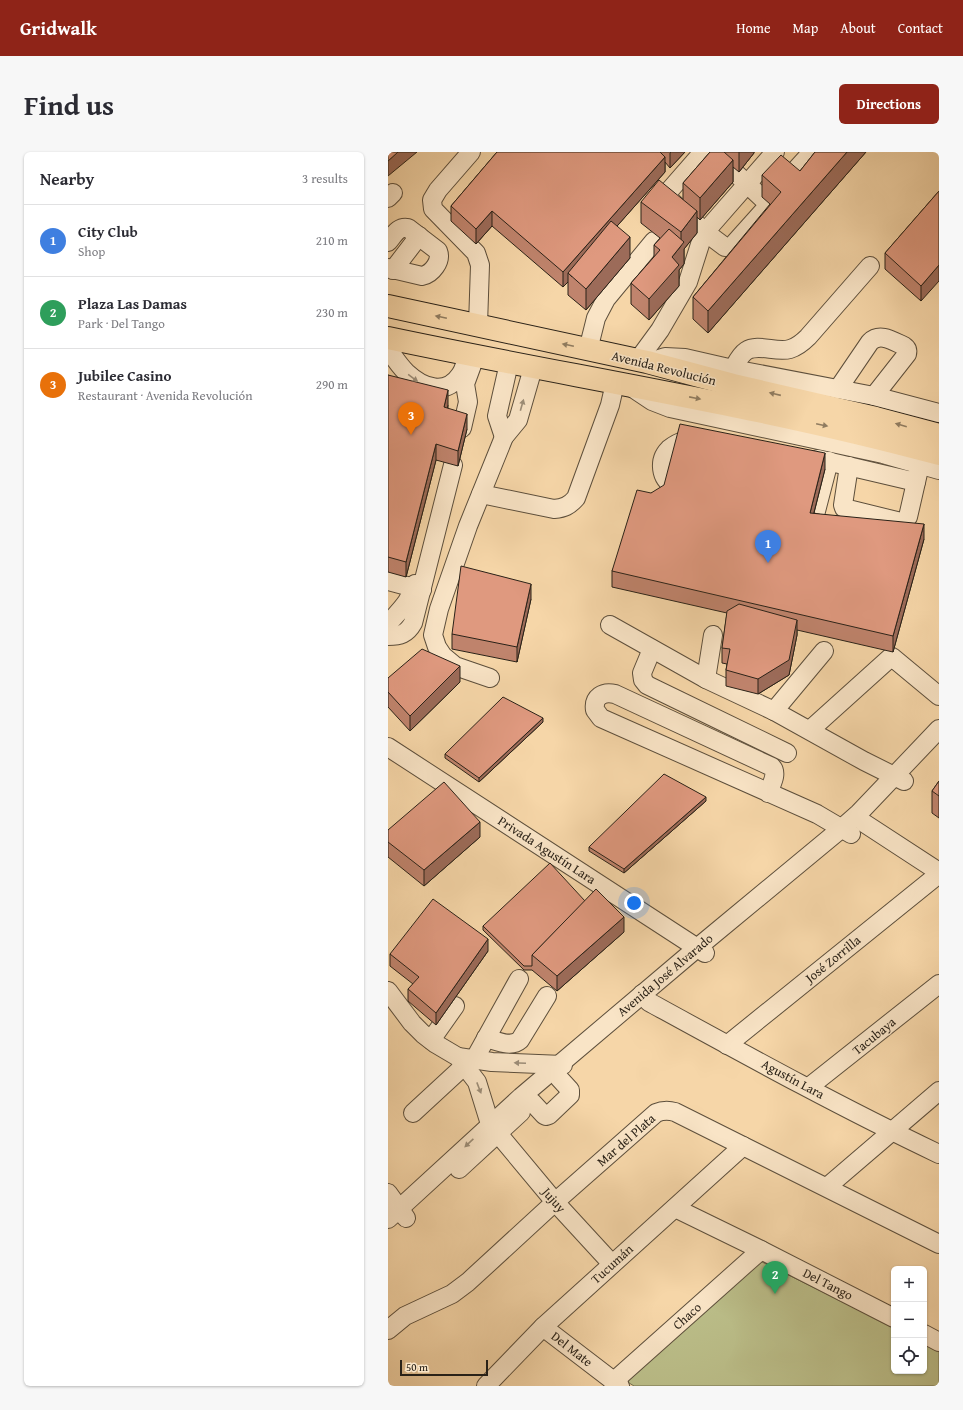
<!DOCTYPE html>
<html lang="en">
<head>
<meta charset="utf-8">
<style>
	body { margin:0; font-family:"Gentium Book Plus",serif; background:#f7f7f7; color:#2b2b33 }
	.controls { position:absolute; right:12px; bottom:12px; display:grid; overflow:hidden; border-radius:6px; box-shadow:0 1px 3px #0004 }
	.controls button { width:36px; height:36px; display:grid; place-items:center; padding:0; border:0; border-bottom:1px solid #e1e1e2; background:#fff; color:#2b2b33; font:20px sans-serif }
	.scale { position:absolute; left:12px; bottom:10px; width:88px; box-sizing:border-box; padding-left:4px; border:2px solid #2a2218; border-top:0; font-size:11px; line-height:14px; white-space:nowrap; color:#2a2218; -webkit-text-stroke:3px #f9e4c6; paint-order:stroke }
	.you { position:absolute; left:246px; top:751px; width:14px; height:14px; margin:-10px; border:3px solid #fff; border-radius:50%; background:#1a73e8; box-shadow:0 0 0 6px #1a73e833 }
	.badge { display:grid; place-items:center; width:26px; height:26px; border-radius:50%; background:#8f2418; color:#fff; font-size:13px; font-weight:700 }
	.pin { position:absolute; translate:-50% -33px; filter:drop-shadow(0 1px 2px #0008) }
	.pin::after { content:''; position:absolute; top:21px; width:14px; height:12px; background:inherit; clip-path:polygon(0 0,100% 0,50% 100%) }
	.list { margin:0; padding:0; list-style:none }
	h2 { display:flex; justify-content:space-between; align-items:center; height:52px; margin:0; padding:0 16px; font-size:17px }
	h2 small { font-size:13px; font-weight:400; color:#7c7c81 }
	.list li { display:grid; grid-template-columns:26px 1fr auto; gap:12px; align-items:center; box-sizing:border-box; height:72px; padding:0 16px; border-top:1px solid #e1e1e2 }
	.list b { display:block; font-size:15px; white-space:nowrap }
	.list p { margin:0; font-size:13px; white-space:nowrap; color:#7c7c81 }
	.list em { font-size:13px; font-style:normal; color:#7c7c81 }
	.icon { flex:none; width:22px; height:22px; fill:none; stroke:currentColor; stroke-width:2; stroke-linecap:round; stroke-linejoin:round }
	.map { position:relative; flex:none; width:551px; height:1234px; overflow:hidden; border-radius:6px }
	header { display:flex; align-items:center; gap:24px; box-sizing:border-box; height:56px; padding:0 20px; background:#8f2418; color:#fff }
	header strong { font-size:19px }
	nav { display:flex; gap:22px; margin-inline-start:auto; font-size:14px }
	.intro { display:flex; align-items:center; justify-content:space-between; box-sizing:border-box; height:96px; padding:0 24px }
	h1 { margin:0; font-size:28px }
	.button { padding:10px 18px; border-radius:6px; background:#8f2418; color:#fff; font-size:14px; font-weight:700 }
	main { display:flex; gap:24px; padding:0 24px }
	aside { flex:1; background:#fff; border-radius:6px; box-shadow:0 1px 3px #0004 }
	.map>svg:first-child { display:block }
	.green { fill:#bbbe89; stroke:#727050 }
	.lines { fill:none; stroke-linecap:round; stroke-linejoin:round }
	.minor-casing { stroke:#5d4f3c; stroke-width:20 }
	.major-casing { stroke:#2a2218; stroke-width:24 }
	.minor { stroke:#f9e4c6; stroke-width:18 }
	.major { stroke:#f6d6a8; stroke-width:22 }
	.minor-bridge-casing { stroke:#5d4f3c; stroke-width:20; stroke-linecap:butt }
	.minor-bridge { stroke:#f9e4c6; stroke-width:18 }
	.wall { fill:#c0846d; stroke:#2a2218 }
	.shaded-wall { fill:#9c6b59; stroke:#2a2218 }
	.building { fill:#df997f; stroke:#2a2218 }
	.oneway { fill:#907c60 }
	.oneway2 { fill:#9c8d78 }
	.labels { text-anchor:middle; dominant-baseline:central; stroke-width:3; stroke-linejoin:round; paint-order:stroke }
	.street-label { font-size:13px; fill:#2a2218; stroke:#f9e4c6 }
</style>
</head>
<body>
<header>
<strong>Gridwalk</strong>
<nav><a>Home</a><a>Map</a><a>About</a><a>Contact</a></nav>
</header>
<div class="intro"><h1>Find us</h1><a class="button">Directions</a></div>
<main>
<aside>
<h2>Nearby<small>3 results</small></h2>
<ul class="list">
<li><span class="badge" style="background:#3f7fe0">1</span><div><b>City Club</b><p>Shop</p></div><em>210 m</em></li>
<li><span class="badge" style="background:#2e9e5b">2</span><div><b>Plaza Las Damas</b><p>Park · Del Tango</p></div><em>230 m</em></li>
<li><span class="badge" style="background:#e8710a">3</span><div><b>Jubilee Casino</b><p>Restaurant · Avenida Revolución</p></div><em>290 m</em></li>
</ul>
</aside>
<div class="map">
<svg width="551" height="1234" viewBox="0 0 551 1234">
	<rect width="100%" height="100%" fill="#f6d6a8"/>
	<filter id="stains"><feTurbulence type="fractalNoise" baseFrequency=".005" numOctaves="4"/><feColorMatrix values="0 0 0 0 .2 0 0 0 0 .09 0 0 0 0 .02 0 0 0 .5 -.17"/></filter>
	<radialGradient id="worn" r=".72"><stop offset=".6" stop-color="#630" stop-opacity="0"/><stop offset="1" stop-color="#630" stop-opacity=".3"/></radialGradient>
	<path class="green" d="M372,1109l134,66v44h30v-29l15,7v37h-305l-8,-5z"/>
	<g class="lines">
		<g class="minor-casing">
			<g id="minor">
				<path d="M83,0l-33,38 -6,10 1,9 43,44 4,12 -2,60"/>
				<path d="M315,0l-34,39 -1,7 37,34 20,15 7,-1 35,-39 -1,-5 -3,-3 -50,-47"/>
				<path d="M390,14l10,8h4l20,-22"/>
				<path d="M0,46l5,-5"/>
				<path d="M0,90c6,-7 10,-16 20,-14l30,23c4,10 -6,23 -16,25l-34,-8"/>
				<path d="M5,118l26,-34"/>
				<path d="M0,197c6,8 12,18 19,24 16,15 39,23 53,2 4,-5 6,-14 7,-20"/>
				<path d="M200,198l8,-32 10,-19 48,-58"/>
				<path d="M250,208l22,-30 28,-48 14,-44 3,-6 70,-80"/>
				<path d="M261,210l16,-5 20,1 48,11 141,27 65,17"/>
				<path d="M345,217c4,-7 7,-14 13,-18 12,-8 30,2 44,-2 7,-2 13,-7 18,-12l62,-71"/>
				<path d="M246,237l18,12 18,7 213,46 56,16"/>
				<path d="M450,237l32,-47c10,-10 23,-1 34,4 3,2 4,4 3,8l-33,42"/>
				<path d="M74,276l6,-26 -3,-18 7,-19"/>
				<path d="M116,285l-7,-21 12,-53"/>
				<path d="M430,307l98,23"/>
				<path d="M461,314l-6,39 1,3 57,14 3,-1 4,-4 11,-48"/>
				<path d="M93,342l73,15c10,-1 15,-3 22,-11l34,-93 5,-22"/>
				<path d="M406,360l18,4 3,-1 14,-54"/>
				<path d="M0,429l34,9"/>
				<path d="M0,472c12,-14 22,-22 27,-40"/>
				<path d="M222,473l96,54"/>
				<path d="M325,483l-7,44 68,32 90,50 40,20"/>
				<path d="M0,484c12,0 19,-2 25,-13l40,-158"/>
				<path d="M264,497l-10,24 1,7 4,5 140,68"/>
				<path d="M102,526l-35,-12 -12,-10 -6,-9 -4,-12 6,-26 29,-83 36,-89 14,-17 15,-52"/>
				<path d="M386,559l50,-60"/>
				<path d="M422,578l81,-73h1l47,39"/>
				<path d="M0,595l317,206"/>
				<path d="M380,641c3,-8 10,-19 4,-26l-157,-73c-12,-3 -22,3 -20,16l6,8 216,96 34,20"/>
				<path d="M476,671l75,49"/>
				<path d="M0,839l24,32 11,11 13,10 22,13 19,25 13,42 65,78 57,62"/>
				<path d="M254,842l7,8c95,52 191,105 290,152"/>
				<path d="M98,886c11,3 25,10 34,2l27,-44"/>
				<path d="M43,888l24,-34"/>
				<path d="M339,893l212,-171"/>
				<path d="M70,905l34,5 71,3"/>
				<path d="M86,908l45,-81"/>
				<path d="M421,935l130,-103"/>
				<path d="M144,950l12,13 2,1 3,-1 21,-20v-5l-11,-12"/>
				<path d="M25,961l52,-48"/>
				<path d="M71,1017l62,-57"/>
				<path d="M439,1035l112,-96"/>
				<path d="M0,1041l18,25"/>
				<path d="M287,1056l86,42 133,68"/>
				<path d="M0,1067l133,-122 176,-149 145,-120 17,-15 80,-84"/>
				<path d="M155,1175l77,59"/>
				<path d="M0,1178l17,-14 47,-22 16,-12 87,-80 101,-89c7,-3 12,-3 19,-1l264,132"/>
				<path d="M536,1182l15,8"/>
				<path d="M225,1230l148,-132"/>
				<path d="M98,1234l57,-59 200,-181"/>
			</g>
		</g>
		<g class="major-casing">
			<g id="major">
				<path d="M0,154l259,56 86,23 143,33 63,17"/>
				<path d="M0,186c184,39 370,67 551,116"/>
			</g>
		</g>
		<use href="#minor" class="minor"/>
		<use href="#major" class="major"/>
		<g class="minor-bridge-casing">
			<path id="minor-bridge" d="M299,338c-4,-1 -9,-2 -13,-4 -14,-7 -16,-26 -5,-37 6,-5 13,-8 20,-10"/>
		</g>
		<use href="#minor-bridge" class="minor-bridge"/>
	</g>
	<g class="wall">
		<path d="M109,0h188l-15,16 -5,-6v10l-48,54 13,32 -44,52 -18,-15v-13l-5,5 -71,-61 -16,18 -25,-23v-15z"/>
		<path d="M322,0h44v1l-15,19 -6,-5v15l-33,38 -3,-3v16l-13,16v15l-5,6v16l-30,34 -18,-16v-21l23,-26v-12l6,-7 -19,-15v-21l42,-2v-17z"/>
		<path d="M427,0h51l-158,181 -15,-14v-22l77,-93 -8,-7v-22l38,-4z"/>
		<path d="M551,39l-18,110 -36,-32v-16z"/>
		<path d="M0,223l60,30v3l19,21 -9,37 -22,-6 -30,117 -18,-5z"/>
		<path d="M437,317l-11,44 110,26 -31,113 -96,-22v5l-8,40 -31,19 -32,-8v-16l1,-6 -5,-1v-15l5,-35 -115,-26v-16l39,-78z"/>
		<path d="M143,447l-14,63 -65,-13v-15z"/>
		<path d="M0,526l72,4 -50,49 -22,-24z"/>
		<path d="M155,570l-64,60 -34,-24v-4z"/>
		<path d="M551,629v37l-7,-5v-22z"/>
		<path d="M318,649l-82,72 -35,-22v-4z"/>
		<path d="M0,678l92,7 -56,49 -36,-29z"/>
		<path d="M197,749l39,31 -67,59 -25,-21h-8l-41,-40v-4z"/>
		<path d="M100,799l-52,74 -28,-24v-12l5,-5 -23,-18v-12z"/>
	</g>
	<g class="shaded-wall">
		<path d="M10,0h19l-29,24v-15z"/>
		<path d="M283,0h14l-15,16v-15z"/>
		<path d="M351,0h15v1l-15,19z"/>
		<path d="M459,0h19l-158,181v-22z"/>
		<path d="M277,5v15l-93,105 -4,-4v9l-5,5v-15z"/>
		<path d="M345,8v22l-33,38v-22z"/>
		<path d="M104,59v15l-16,18v-15z"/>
		<path d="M309,59v22l-13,16v15l-5,6v16l-30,34v-21l23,-42 9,-11v-14z"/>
		<path d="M242,85v21l-44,52v-21z"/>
		<path d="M551,113v16l-18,20v-15z"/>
		<path d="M60,238v15l-4,18v-16z"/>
		<path d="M79,262v15l-9,37v-15z"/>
		<path d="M48,292v16l-30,117v-15z"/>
		<path d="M437,301v16l-15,59v-15z"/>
		<path d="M536,372v15l-31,113v-16z"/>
		<path d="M143,432v15l-14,63v-15z"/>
		<path d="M409,468v15l-8,40 -31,19v-15z"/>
		<path d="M72,514v16l-50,49v-15z"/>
		<path d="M155,566v4l-64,60v-4z"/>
		<path d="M318,645v4l-82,72v-4z"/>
		<path d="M92,670v15l-56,49v-16z"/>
		<path d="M236,765v15l-67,59v-15z"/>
		<path d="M100,787v12l-52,74v-12z"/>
	</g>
	<g class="building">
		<path d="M0,0h10l-10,9z"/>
		<path d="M109,0h163l5,5 -102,115 -71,-61 -16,18 -25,-23z"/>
		<path d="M322,0h14l9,8 -33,38 -17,-15z"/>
		<path d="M427,0h32l-139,159 -15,-14 88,-105 -19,-17 19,-20 19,16z"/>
		<path d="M271,28l38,31 -16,21 -40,-30z"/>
		<path d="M551,39v74l-18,21 -36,-33z"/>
		<path d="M223,69l19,16 -44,52 -18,-16z"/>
		<path d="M281,77l15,13 -12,15 7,8 -30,34 -18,-16 29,-33 -6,-5z"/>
		<path d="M0,223l60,15 -4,17 23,7 -9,37 -22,-7 -30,118 -18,-5z"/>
		<path d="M292,272l145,29 -15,60 114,11 -31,112 -281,-65 25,-81 14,3 13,-8z"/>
		<path d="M73,414l70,18 -14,63 -65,-13z"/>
		<path d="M351,452l58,16 -8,40 -31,19 -32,-9 4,-21 -8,-1 5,-37z"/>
		<path d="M34,497l38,17 -50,50 -22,-24v-14z"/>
		<path d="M115,545l40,21 -64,60 -34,-24z"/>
		<path d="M276,622l42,23 -82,72 -35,-22z"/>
		<path d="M551,629v15l-7,-5z"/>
		<path d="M56,630l36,40 -56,48 -36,-28v-12z"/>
		<path d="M162,711l35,38 -53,54v11h-8l-41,-40z"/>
		<path d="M208,737l28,28 -67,59 -25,-21z"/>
		<path d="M45,747l55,40 -52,74 -28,-24 11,-12 -29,-23z"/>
	</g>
	<defs><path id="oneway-solid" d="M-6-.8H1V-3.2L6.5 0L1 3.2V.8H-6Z"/></defs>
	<g class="oneway">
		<use href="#oneway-solid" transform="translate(53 165) rotate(-168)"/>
		<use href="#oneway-solid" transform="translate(180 193) rotate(-168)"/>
		<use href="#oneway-solid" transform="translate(387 242) rotate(-167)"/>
		<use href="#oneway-solid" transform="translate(307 246) rotate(11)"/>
		<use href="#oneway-solid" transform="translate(434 273) rotate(12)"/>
		<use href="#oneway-solid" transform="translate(513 273) rotate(-164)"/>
	</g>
	<g class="oneway2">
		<use href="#oneway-solid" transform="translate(25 226) rotate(36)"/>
		<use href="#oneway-solid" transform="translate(134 253) rotate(-74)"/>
		<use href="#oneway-solid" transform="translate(132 911) rotate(-178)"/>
		<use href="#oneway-solid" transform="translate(91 936) rotate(69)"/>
		<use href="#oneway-solid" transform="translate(81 991) rotate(137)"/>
	</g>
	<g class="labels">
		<g class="street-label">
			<text transform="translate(276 216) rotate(14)">Avenida Revolución</text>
			<text transform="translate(159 698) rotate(33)">Privada Agustín Lara</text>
			<text transform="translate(445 807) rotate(-39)">José Zorrilla</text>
			<text transform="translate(277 823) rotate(-40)">Avenida José Alvarado</text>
			<text transform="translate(486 884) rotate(-39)">Tacubaya</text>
			<text transform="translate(405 927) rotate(28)">Agustín Lara</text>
			<text transform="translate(238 988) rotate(-41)">Mar del Plata</text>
			<text transform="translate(166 1048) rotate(49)">Jujuy</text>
			<text transform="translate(224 1112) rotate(-42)">Tucumán</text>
			<text transform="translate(440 1132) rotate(27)">Del Tango</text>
			<text transform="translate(299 1164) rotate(-42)">Chaco</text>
			<text transform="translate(184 1197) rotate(38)">Del Mate</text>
		</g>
	</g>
	<rect width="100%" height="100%" filter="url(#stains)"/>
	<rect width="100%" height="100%" fill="url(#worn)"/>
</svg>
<div class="controls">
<button>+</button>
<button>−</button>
<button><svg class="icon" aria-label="locate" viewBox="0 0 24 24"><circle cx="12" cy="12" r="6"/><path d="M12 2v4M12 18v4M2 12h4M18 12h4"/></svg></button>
</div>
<div class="scale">50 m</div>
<div class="you"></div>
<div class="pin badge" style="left:380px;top:411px;background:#3f7fe0">1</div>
<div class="pin badge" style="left:387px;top:1142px;background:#2e9e5b">2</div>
<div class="pin badge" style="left:23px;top:283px;background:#e8710a">3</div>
</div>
</main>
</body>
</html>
